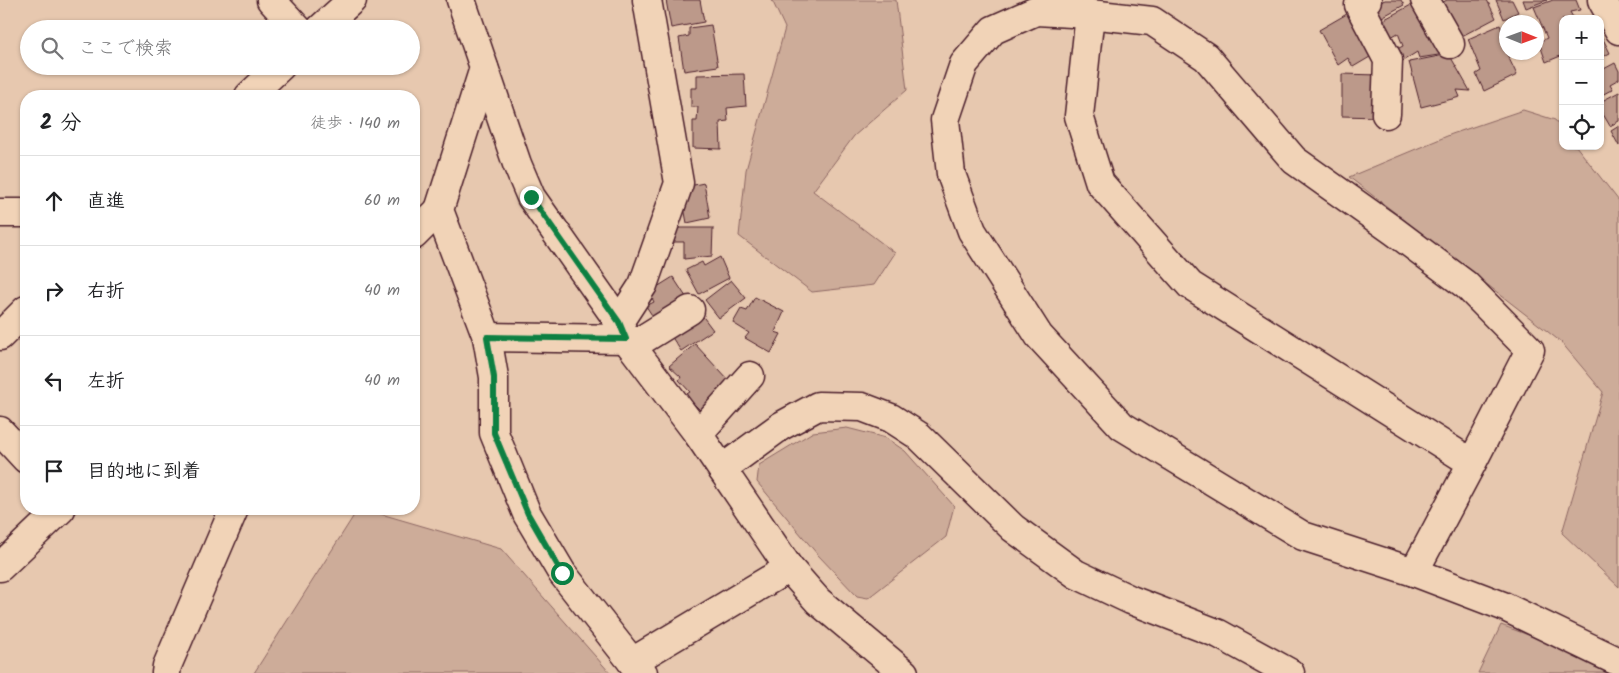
<!DOCTYPE html>
<html lang="ja">
<head>
<meta charset="utf-8">
<style>
	body { margin:0; font-family:Kalam,"Klee One",sans-serif; background:#f2f2f2; color:#202124 }
	.controls { position:absolute; right:15px; top:15px; display:grid; overflow:hidden; border-radius:10px; box-shadow:0 1px 4px #0004 }
	.controls button { width:45px; height:45px; display:grid; place-items:center; padding:0; border:0; border-bottom:1px solid #e0e0e0; background:#fff; color:#202124; font:25px sans-serif }
	.compass { position:absolute; left:1499px; top:15px; width:45px; height:45px; border-radius:50%; background:#fff; box-shadow:0 1px 4px #0004; rotate:91deg }
	.stop { position:absolute; width:15px; height:15px; margin:-11px; border:4px solid #0b8043; border-radius:50%; background:#fff }
	.stop.end { background:#0b8043; border-color:#fff; box-shadow:0 1px 5px #0008 }
	.list { margin:0; padding:0; list-style:none }
	h2 { display:flex; justify-content:space-between; align-items:center; height:65px; margin:0; padding:0 20px; font-size:21px }
	h2 small { font-size:16px; font-weight:400; color:#757577 }
	.list li { display:grid; grid-template-columns:32px 1fr auto; gap:15px; align-items:center; box-sizing:border-box; height:90px; padding:0 20px; border-top:1px solid #e0e0e0 }
	.list b { display:block; font-size:19px; white-space:nowrap }
	.list em { font-size:16px; font-style:normal; color:#757577 }
	.icon { flex:none; width:28px; height:28px; fill:none; stroke:currentColor; stroke-width:2; stroke-linecap:round; stroke-linejoin:round }
	.map { position:relative; flex:none; width:1619px; height:673px; overflow:hidden }
	.search { position:absolute; background:#fff; box-shadow:0 1px 4px #0004; left:20px; top:20px; width:400px; height:55px; display:flex; align-items:center; gap:12px; box-sizing:border-box; padding:0 18px; border-radius:28px; color:#757577; font-size:19px }
	.panel { position:absolute; background:#fff; box-shadow:0 1px 4px #0004; left:20px; top:90px; width:400px; height:425px; border-radius:20px }
	.map>svg:first-child { display:block }
	.green { fill:#cdac99; stroke:#8c6662 }
	.building { fill:#bc998a; stroke:#4a1f2b }
	.lines { fill:none; stroke-linecap:round; stroke-linejoin:round }
	.minor-casing { stroke:#4a1f2b; stroke-width:31 }
	.minor { stroke:#f1d3b7; stroke-width:28 }
	.route { stroke:#0b8043; stroke-width:6 }
</style>
</head>
<body>
<div class="map">
<svg width="1619" height="673" viewBox="0 0 1619 673">
	<rect width="100%" height="100%" fill="#e7c8af"/>
	<filter id="ink" filterUnits="userSpaceOnUse"><feTurbulence type="fractalNoise" baseFrequency=".02" numOctaves="2"/><feDisplacementMap in="SourceGraphic" scale="10" xChannelSelector="R" yChannelSelector="G"/><feConvolveMatrix kernelMatrix="1 2 1 2 8 2 1 2 1" color-interpolation-filters="sRGB"/></filter>
	<g filter="url(#ink)">
		<g class="green">
			<path d="M772,0h124l11,90 -53,46 -41,55 82,62 -21,32 -62,7 -73,-56 7,-66 39,-142z"/>
			<path d="M1523,110l32,10 8,10v16h13l43,55v386l-57,-54 41,-141 -42,-50 -212,-165 103,-43z"/>
			<path d="M847,428l39,10 19,13 49,55 -8,31 -78,61 -11,-2 -39,-41 -61,-73 2,-17 54,-33z"/>
			<path d="M358,509h6l137,40 109,124h-356z"/>
			<path d="M1501,625l52,19 62,29h-137z"/>
		</g>
		<g class="building">
			<path d="M666,0h34l4,22 -33,6z"/>
			<path d="M1385,0h16l3,5 -24,13 -6,-13z"/>
			<path d="M1447,0h40l9,18 -36,19 -19,-34z"/>
			<path d="M1496,0h16l6,12 -14,7z"/>
			<path d="M1523,0h24l-21,8z"/>
			<path d="M1553,0h23l4,10 -10,2 4,7h-11v36l-17,7 -7,-20 8,-4 -13,-31z"/>
			<path d="M1413,4l32,50 -26,4 -2,-6 -16,10 -6,-12 8,-4 -5,-13 -9,5 -8,-17z"/>
			<path d="M1352,11l23,43 -22,13 -5,-9 -10,7 -19,-35z"/>
			<path d="M711,25l7,41 -34,5 -5,-33 10,-2v-8z"/>
			<path d="M1500,25l6,14v6l-3,1 14,29 -33,16 -8,-17 5,-3 -13,-32z"/>
			<path d="M1602,37l8,16 -10,5v-20z"/>
			<path d="M1449,54l21,37 -13,-1 3,7 -39,10 -12,-45z"/>
			<path d="M1615,63l4,8v8l-9,5 3,5 -13,7v-25z"/>
			<path d="M744,74l2,32 -19,2 1,13 -8,1 1,27 -28,-1v-27h4l1,-14h-7v-19h6v-13z"/>
			<path d="M1342,74l37,1 -1,42 -36,-1z"/>
			<path d="M1619,92v29l-9,5 -10,-17v-7z"/>
			<path d="M1619,126v20l-8,-15z"/>
			<path d="M704,183l6,35 -23,5 -5,-26 9,-3 -2,-8z"/>
			<path d="M672,228h41l-1,28 -28,3v-17h-13z"/>
			<path d="M720,257l9,21 -30,16 -13,-24 16,-8 2,4z"/>
			<path d="M673,277l17,26 -33,20 -11,-17 8,-4 -5,-10z"/>
			<path d="M731,280l15,18 -27,20 -14,-18z"/>
			<path d="M755,297l29,15 -9,20 6,2 -10,19 -26,-15 4,-5 -16,-10 8,-14 6,2z"/>
			<path d="M698,310l15,20 -32,21 -14,-21z"/>
			<path d="M695,344l34,37 -25,33 -19,-19 5,-3 -11,-12 2,-3 -12,-11z"/>
		</g>
		<g class="lines">
			<g class="minor-casing">
				<g id="minor">
					<path d="M271,0l27,29"/>
					<path d="M461,0l56,164 14,33 88,125 7,17 72,95 91,134 29,33 86,72"/>
					<path d="M1367,0l-8,5 29,55 -2,54"/>
					<path d="M1425,0l25,44"/>
					<path d="M1602,0l17,30"/>
					<path d="M1090,14l-54,-3 -43,19 -29,34 -19,56 6,54 21,57 67,105 83,90 181,110 111,36 89,34 116,56"/>
					<path d="M320,29l32,-29"/>
					<path d="M484,68l-45,142 48,127 7,40v56l33,81 35,59 70,89 11,11"/>
					<path d="M249,96l32,-30"/>
					<path d="M0,213h26"/>
					<path d="M414,235l25,-25"/>
					<path d="M619,322l24,-37 36,-102 -32,-183"/>
					<path d="M0,336l26,-26"/>
					<path d="M487,337l139,2"/>
					<path d="M632,346l58,-36"/>
					<path d="M0,431l26,28"/>
					<path d="M698,434l52,-58"/>
					<path d="M722,469l59,-43 37,-20 44,1 29,11 28,18 94,92 63,46 55,26 88,34 71,39"/>
					<path d="M0,567l61,-58"/>
					<path d="M1414,572l58,-109 58,-113 -64,-65 -72,-54 -100,-71 -88,-103 -54,-36 -62,-7 -11,102 21,67 90,102 282,178"/>
					<path d="M632,662l157,-94"/>
					<path d="M166,673l1,-7 67,-157"/>
				</g>
			</g>
			<use href="#minor" class="minor"/>
		</g>
	</g>
	<g class="lines" filter="url(#ink)">
		<path class="route" d="M531,197l88,125 7,17 -139,-2 7,40v56l34,81 34,59"/>
	</g>
</svg>
<div class="controls">
<button>+</button>
<button>−</button>
<button><svg class="icon" aria-label="locate" viewBox="0 0 24 24"><circle cx="12" cy="12" r="6"/><path d="M12 2v4M12 18v4M2 12h4M18 12h4"/></svg></button>
</div>
<svg class="compass" viewBox="-18 -18 36 36"><path d="M0-13l5 13h-10z" fill="#e53935"/><path d="M0 13l5-13h-10z" fill="#757577"/></svg>
<div class="stop" style="left:562px;top:573px"></div>
<div class="stop end" style="left:531px;top:197px"></div>
<div class="search"><svg class="icon" aria-label="search" viewBox="0 0 24 24"><circle cx="10" cy="10" r="6"/><path d="M15 15l6 6"/></svg>ここで検索</div>
<section class="panel">
<h2>2 分<small>徒歩 · 140 m</small></h2>
<ul class="list">
<li><svg class="icon" aria-label="ahead" viewBox="0 0 24 24"><path d="M12 20V5M6 11l6-6 6 6"/></svg><div><b>直進</b></div><em>60 m</em></li>
<li><svg class="icon" aria-label="right" viewBox="0 0 24 24"><path d="M7 20v-9h11M14 6l5 5-5 5"/></svg><div><b>右折</b></div><em>40 m</em></li>
<li><svg class="icon" aria-label="left" viewBox="0 0 24 24"><path d="M17 20v-9H6M10 6l-5 5 5 5"/></svg><div><b>左折</b></div><em>40 m</em></li>
<li><svg class="icon" aria-label="arrive" viewBox="0 0 24 24"><path d="M6 21V4h12l-3 4 3 4H6"/></svg><div><b>目的地に到着</b></div></li>
</ul>
</section>
</div>
</body>
</html>
